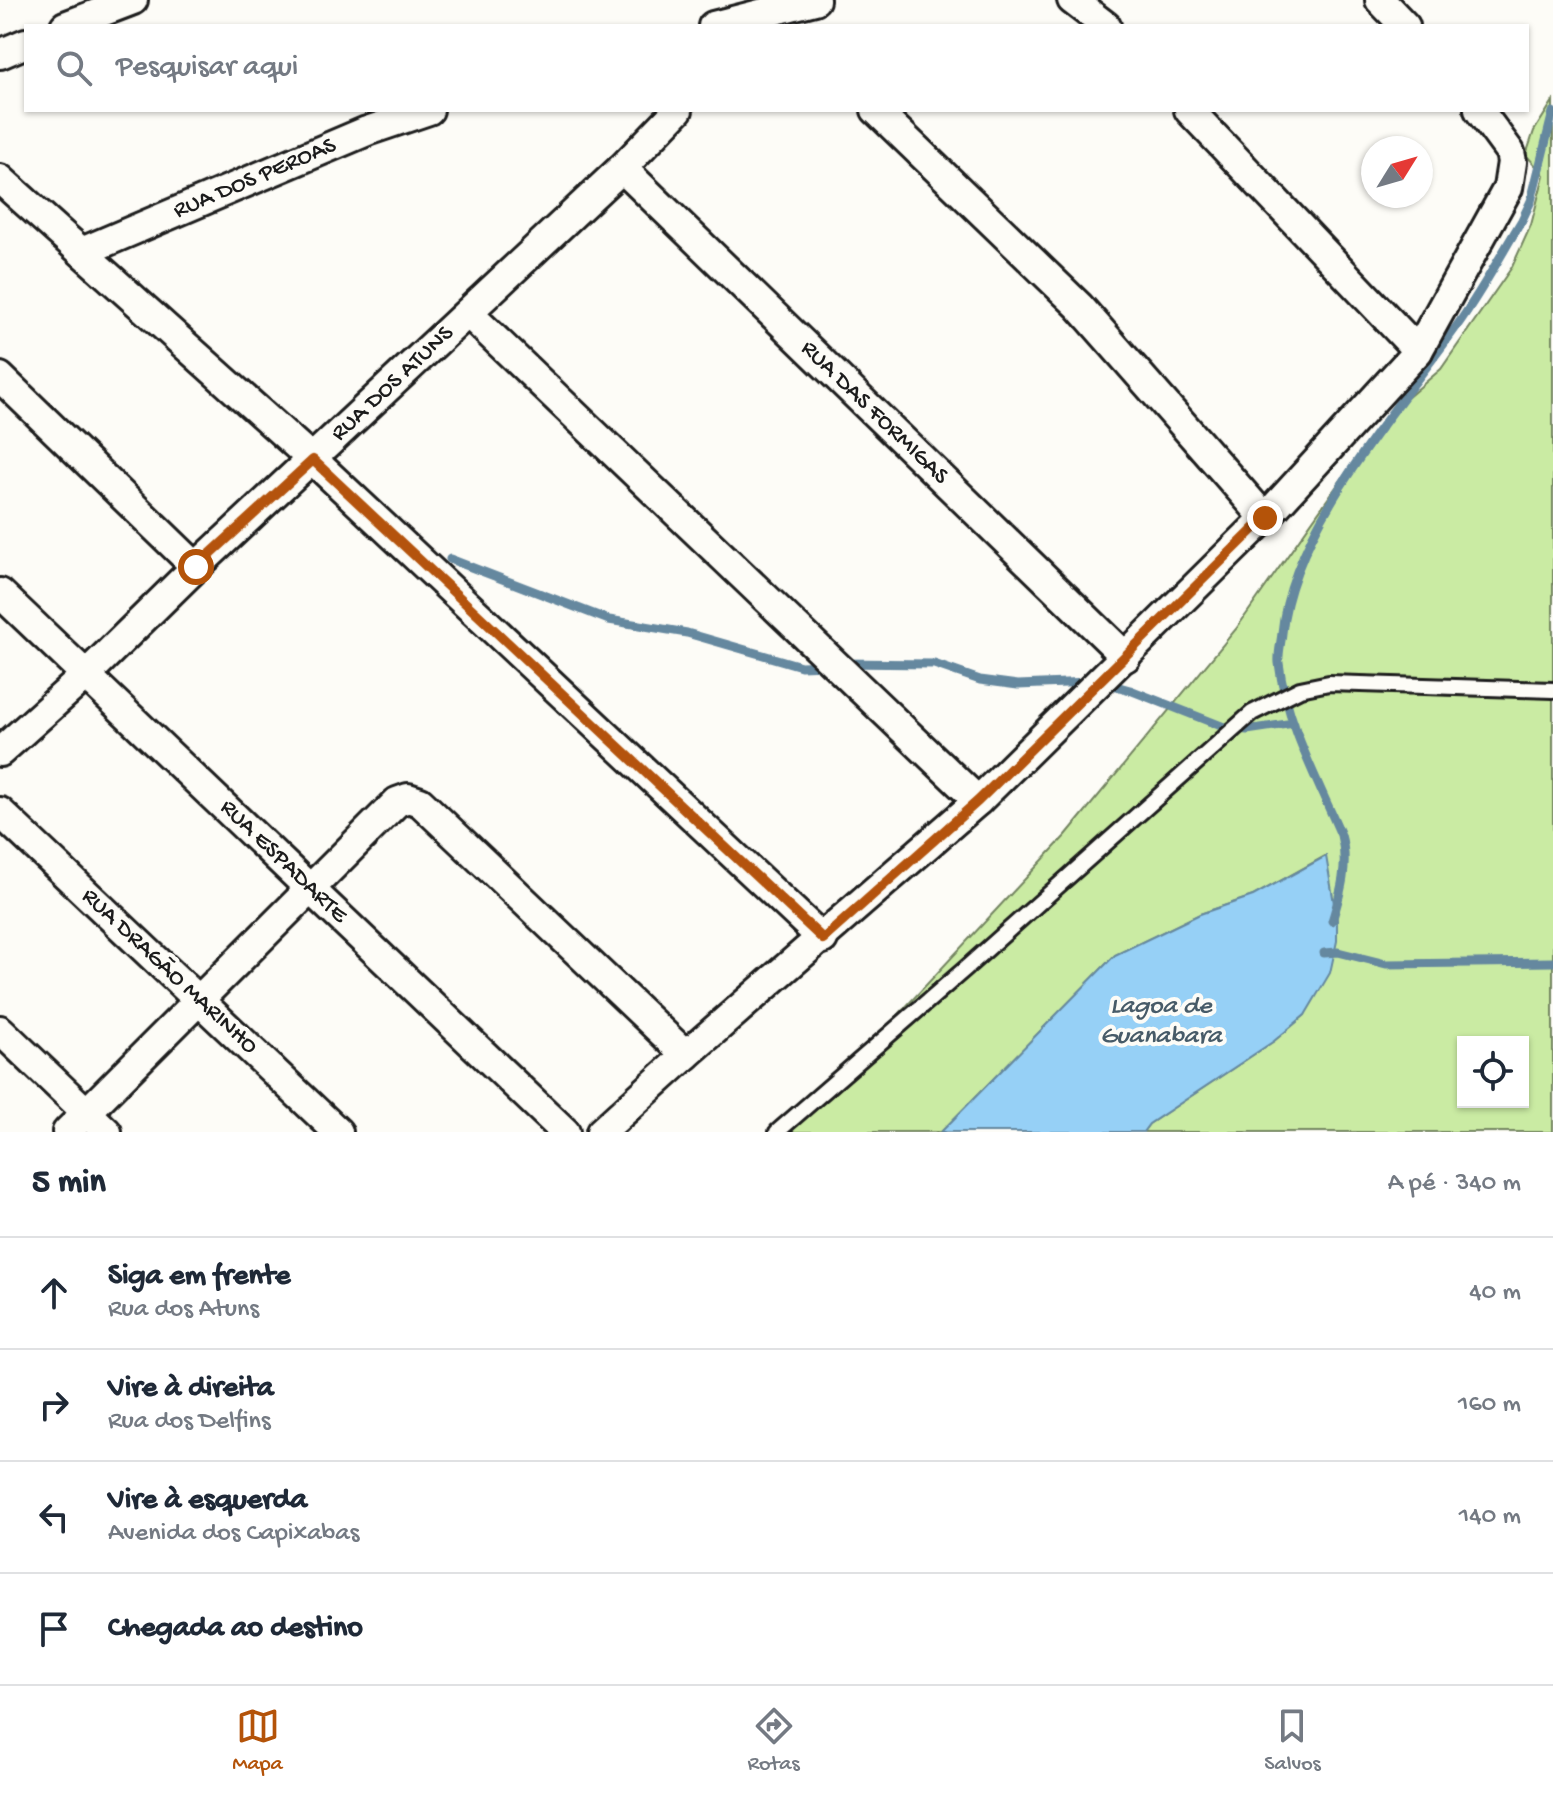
<!DOCTYPE html>
<html lang="pt">
<head>
<meta charset="utf-8">
<style>
	body { margin:0; font-family:"Gochi Hand",sans-serif; background:#f2f2f3; color:#1f2937 }
	.controls { position:absolute; right:24px; bottom:24px; display:grid; overflow:hidden; border-radius:0px; box-shadow:0 2px 6px #0004 }
	.controls button { width:72px; height:72px; display:grid; place-items:center; padding:0; border:0; border-bottom:2px solid #e0e1e3; background:#fff; color:#1f2937; font:40px sans-serif }
	.compass { position:absolute; left:1361px; top:136px; width:72px; height:72px; border-radius:50%; background:#fff; box-shadow:0 2px 6px #0004; rotate:53deg }
	.stop { position:absolute; width:24px; height:24px; margin:-18px; border:6px solid #b45309; border-radius:50%; background:#fff }
	.stop.end { background:#b45309; border-color:#fff; box-shadow:0 2px 8px #0008 }
	.list { margin:0; padding:0; list-style:none }
	h2 { display:flex; justify-content:space-between; align-items:center; height:104px; margin:0; padding:0 32px; font-size:34px }
	h2 small { font-size:26px; font-weight:400; color:#747a83 }
	.list li { display:grid; grid-template-columns:52px 1fr auto; gap:24px; align-items:center; box-sizing:border-box; height:112px; padding:0 32px; border-top:2px solid #e0e1e3 }
	.list b { display:block; font-size:30px; white-space:nowrap }
	.list p { margin:0; font-size:26px; white-space:nowrap; color:#747a83 }
	.list em { font-size:26px; font-style:normal; color:#747a83 }
	.icon { flex:none; width:44px; height:44px; fill:none; stroke:currentColor; stroke-width:2; stroke-linecap:round; stroke-linejoin:round }
	.map { position:relative; flex:none; width:1553px; height:1132px; overflow:hidden }
	.search { position:absolute; background:#fff; box-shadow:0 2px 6px #0004; left:24px; right:24px; top:24px; height:88px; display:flex; align-items:center; gap:20px; box-sizing:border-box; padding:0 28px; border-radius:0px; color:#747a83; font-size:30px }
	.sheet { height:552px; background:#fff }
	nav { display:flex; justify-content:space-around; align-items:center; box-sizing:border-box; height:112px; border-top:2px solid #e0e1e3; background:#fff; font-size:22px; color:#747a83 }
	nav a { display:grid; justify-items:center; gap:4px }
	nav .on { color:#b45309 }
	.map>svg:first-child { display:block }
	.green { fill:#caeba3; stroke:#738460; stroke-width:2; fill-rule:evenodd }
	.water { fill:#96d0f6; stroke:#65889f; stroke-width:2 }
	.lines { fill:none; stroke-linecap:round; stroke-linejoin:round }
	.stream { stroke:#65889f; stroke-width:9 }
	.service-casing { stroke:#1c1c1c; stroke-width:20 }
	.minor-casing { stroke:#1c1c1c; stroke-width:34 }
	.service { stroke:#fdfcf7; stroke-width:14 }
	.minor { stroke:#fdfcf7; stroke-width:28 }
	.route { stroke:#b45309; stroke-width:10 }
	.labels { text-anchor:middle; dominant-baseline:central; stroke-width:8; stroke-linejoin:round; paint-order:stroke }
	.street-label { font-size:24px; fill:#1c1c1c; stroke:#fdfcf7 }
	.water-label { font-size:26px; font-style:italic; fill:#475b68; stroke:#fdfcf7 }
</style>
</head>
<body>
<div class="map">
<svg width="1553" height="1132" viewBox="0 0 1553 1132">
	<rect width="100%" height="100%" fill="#fdfcf7"/>
	<filter id="ink" filterUnits="userSpaceOnUse"><feTurbulence type="fractalNoise" baseFrequency=".0125" numOctaves="2"/><feDisplacementMap in="SourceGraphic" scale="16" xChannelSelector="R" yChannelSelector="G"/><feConvolveMatrix kernelMatrix="1 2 1 2 8 2 1 2 1" color-interpolation-filters="sRGB"/></filter>
	<g filter="url(#ink)">
		<path class="green" d="M1553,101v1031h-410l6,-8 125,-83 31,-26 32,-94 -12,-65 -72,40 -53,18 -85,41 -174,177h-152l277,-297 170,-206 150,-213 55,-47 71,-102 19,-42 13,-50 -18,-20 8,-24zM1463,1042h60v60h-60z"/>
		<path class="water" d="M1326,856l11,65v20l-7,32 -25,42 -31,26 -125,83 -6,8h-202l174,-177 85,-41 53,-18z"/>
		<g class="lines">
			<g class="stream">
				<path d="M450,559l159,61 78,13 114,33 25,-1"/>
				<path d="M841,663l93,1 46,16 38,5 72,-3"/>
				<path d="M1105,683l25,7 94,37 23,3 47,-7"/>
				<path d="M1332,921c9,-29 17,-56 9,-86 -23,-54 -55,-112 -62,-172 -1,-9 2,-20 3,-30 9,-102 110,-218 169,-299 27,-36 48,-76 71,-114l9,-19 22,-89"/>
				<path d="M1324,953l14,-1 48,12 167,-2"/>
			</g>
			<g class="service-casing">
				<path id="service" d="M777,1132l189,-164 286,-255 48,-24 29,-6 224,7"/>
			</g>
			<g class="minor-casing">
				<g id="minor">
					<path d="M1072,0l34,26"/>
					<path d="M1380,0l25,26"/>
					<path d="M65,26l68,-26"/>
					<path d="M713,26l102,-26"/>
					<path d="M0,54l26,-11"/>
					<path d="M876,110l203,196 186,212"/>
					<path d="M1189,110l229,241"/>
					<path d="M622,168l504,489"/>
					<path d="M0,179l313,281 510,479"/>
					<path d="M82,252l285,-121 62,-21"/>
					<path d="M468,313l510,488"/>
					<path d="M0,377l196,190"/>
					<path d="M0,593l565,539"/>
					<path d="M0,752l86,-77 110,-108 426,-399 56,-58"/>
					<path d="M0,812l338,320"/>
					<path d="M0,1030l107,102"/>
					<path d="M67,1132l330,-330 11,-4 12,4 266,253"/>
					<path d="M601,1132l85,-77 292,-254 287,-283 153,-167 90,-163 4,-26 -2,-10 -31,-42"/>
				</g>
			</g>
			<use href="#service" class="service"/>
			<use href="#minor" class="minor"/>
		</g>
	</g>
	<g class="lines" filter="url(#ink)">
		<path class="route" d="M196,567l117,-107 510,479 155,-138 287,-283"/>
	</g>
	<g class="labels">
		<g class="street-label">
			<text transform="translate(255 179) rotate(-23)">RUA DOS PEROAS</text>
			<text transform="translate(393 384) rotate(-43)">RUA DOS ATUNS</text>
			<text transform="translate(874 413) rotate(44)">RUA DAS FORMIGAS</text>
			<text transform="translate(283 862) rotate(44)">RUA ESPADARTE</text>
			<text transform="translate(169 972) rotate(43)">RUA DRAGÃO MARINHO</text>
		</g>
		<g class="water-label">
			<text x="1161" y="1007">Lagoa de<tspan x="1161" dy="30">Guanabara</tspan></text>
		</g>
	</g>
</svg>
<div class="controls">
<button><svg class="icon" aria-label="locate" viewBox="0 0 24 24"><circle cx="12" cy="12" r="6"/><path d="M12 2v4M12 18v4M2 12h4M18 12h4"/></svg></button>
</div>
<svg class="compass" viewBox="-18 -18 36 36"><path d="M0-13l5 13h-10z" fill="#e53935"/><path d="M0 13l5-13h-10z" fill="#747a83"/></svg>
<div class="stop" style="left:196px;top:567px"></div>
<div class="stop end" style="left:1265px;top:518px"></div>
<div class="search"><svg class="icon" aria-label="search" viewBox="0 0 24 24"><circle cx="10" cy="10" r="6"/><path d="M15 15l6 6"/></svg>Pesquisar aqui</div>
</div>
<section class="sheet">
<h2>5 min<small>A pé · 340 m</small></h2>
<ul class="list">
<li><svg class="icon" aria-label="ahead" viewBox="0 0 24 24"><path d="M12 20V5M6 11l6-6 6 6"/></svg><div><b>Siga em frente</b><p>Rua dos Atuns</p></div><em>40 m</em></li>
<li><svg class="icon" aria-label="right" viewBox="0 0 24 24"><path d="M7 20v-9h11M14 6l5 5-5 5"/></svg><div><b>Vire à direita</b><p>Rua dos Delfins</p></div><em>160 m</em></li>
<li><svg class="icon" aria-label="left" viewBox="0 0 24 24"><path d="M17 20v-9H6M10 6l-5 5 5 5"/></svg><div><b>Vire à esquerda</b><p>Avenida dos Capixabas</p></div><em>140 m</em></li>
<li><svg class="icon" aria-label="arrive" viewBox="0 0 24 24"><path d="M6 21V4h12l-3 4 3 4H6"/></svg><div><b>Chegada ao destino</b></div></li>
</ul>
</section>
<nav>
<a class="on"><svg class="icon" aria-label="map" viewBox="0 0 24 24"><path d="M3 6l6-2 6 2 6-2v14l-6 2-6-2-6 2zM9 4v14M15 6v14"/></svg>Mapa</a>
<a><svg class="icon" aria-label="directions" viewBox="0 0 24 24"><path d="M12 3l9 9-9 9-9-9zM9 14v-3h6M13 9l2 2-2 2"/></svg>Rotas</a>
<a><svg class="icon" aria-label="saved" viewBox="0 0 24 24"><path d="M7 4h10v16l-5-4-5 4z"/></svg>Salvos</a>
</nav>
</body>
</html>
